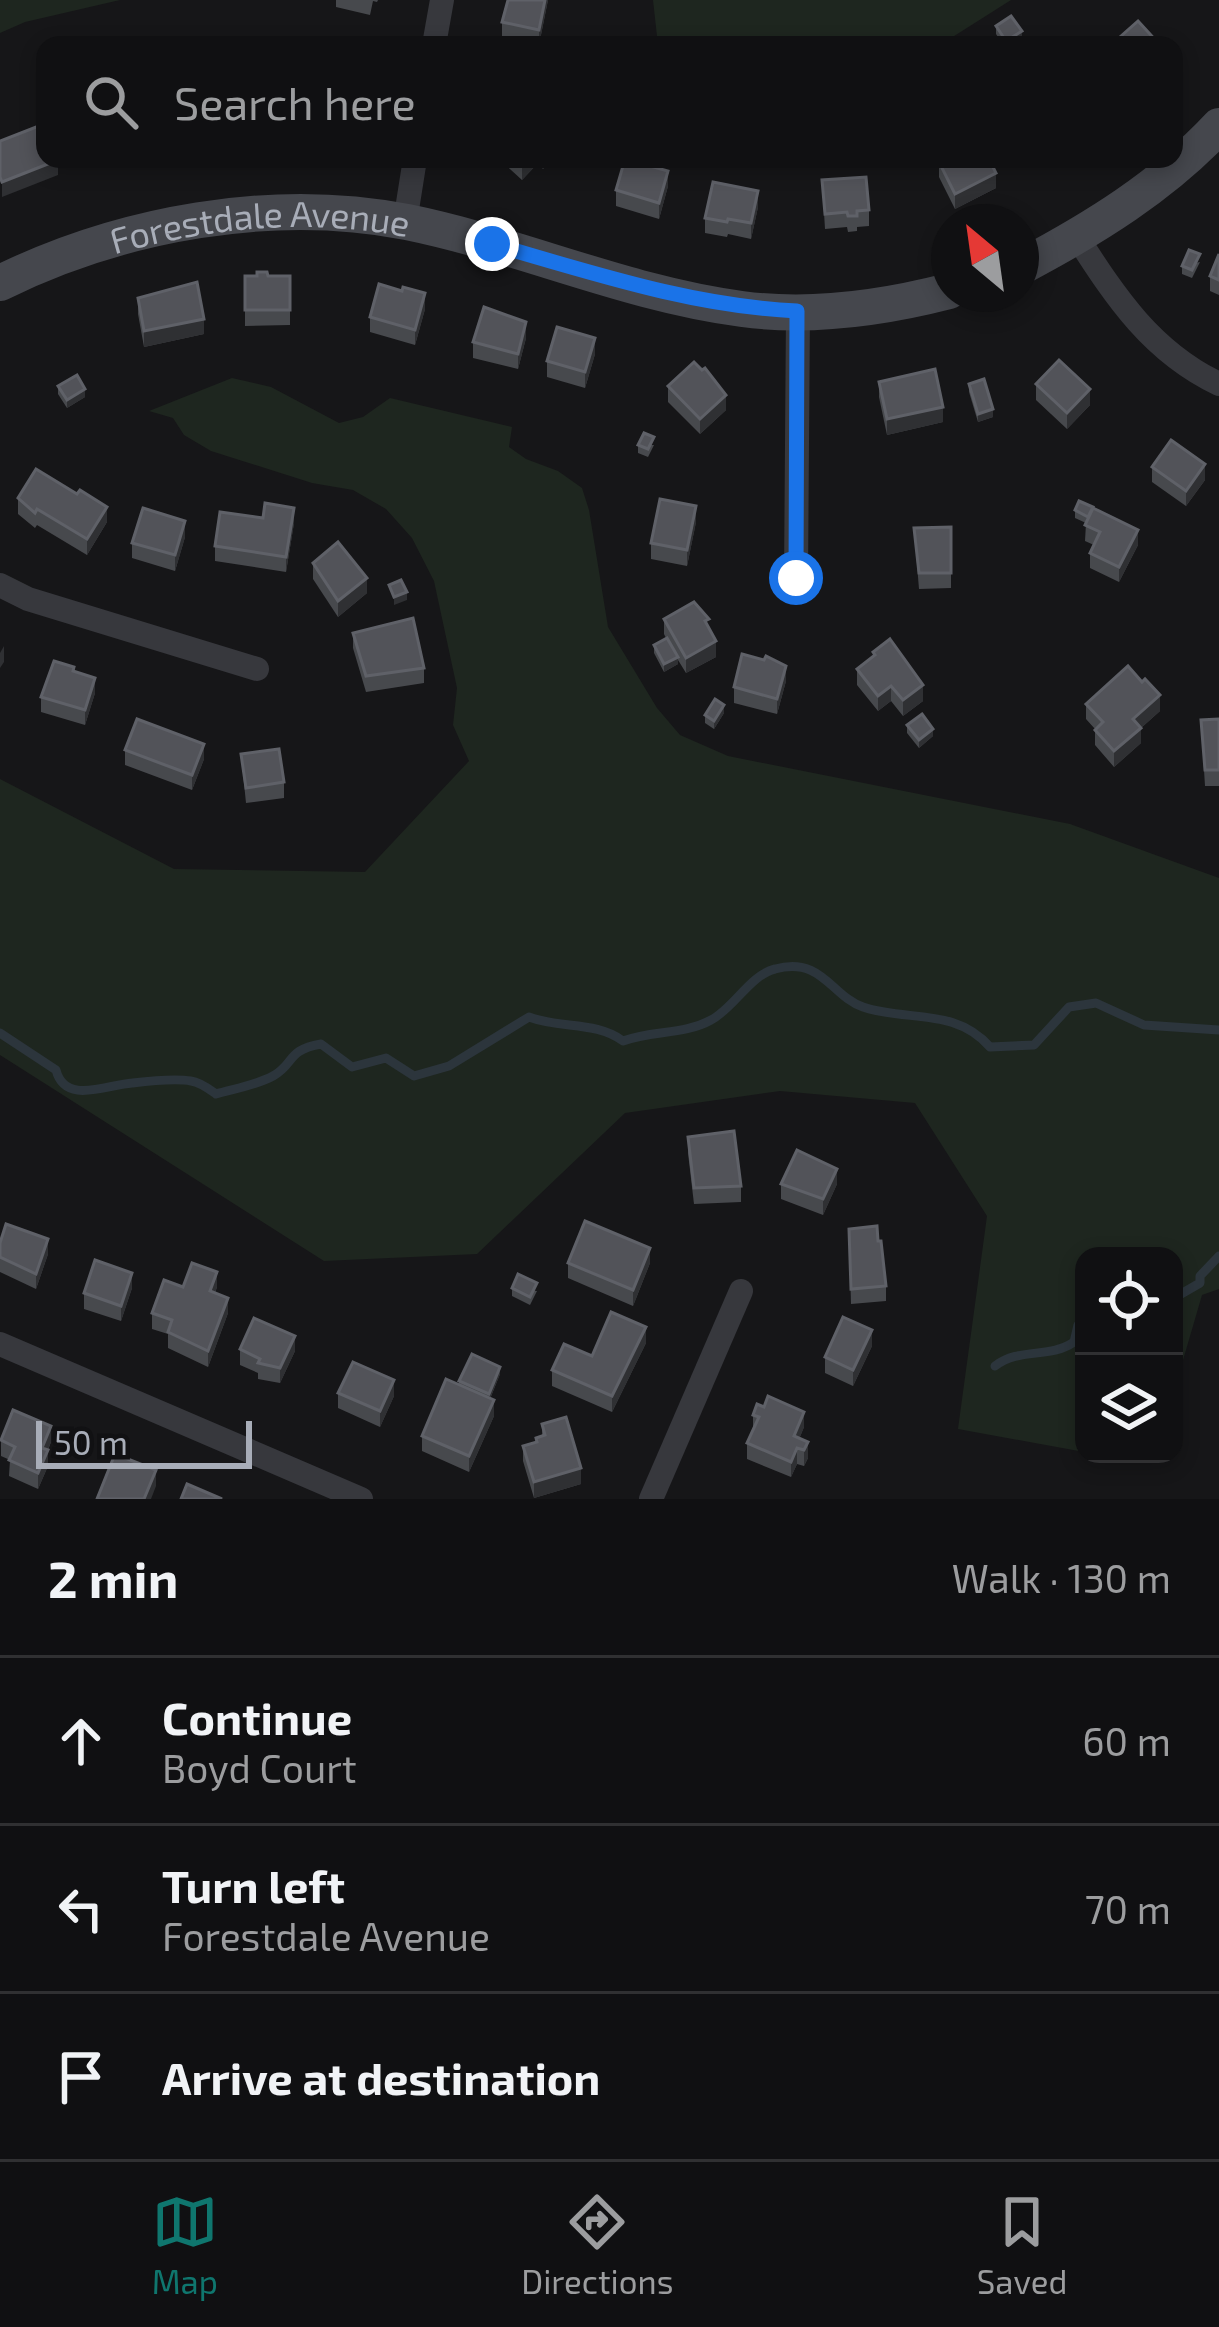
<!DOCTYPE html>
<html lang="en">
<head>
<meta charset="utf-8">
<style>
	body { margin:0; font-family:"Exo 2",sans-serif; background:#1e1e20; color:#f1f3f6 }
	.controls { position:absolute; right:36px; bottom:36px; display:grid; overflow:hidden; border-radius:24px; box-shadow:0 6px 18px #0003 }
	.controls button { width:108px; height:108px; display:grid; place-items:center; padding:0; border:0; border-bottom:3px solid #303032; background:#101012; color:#f1f3f6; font:60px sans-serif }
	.compass { position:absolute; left:931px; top:204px; width:108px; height:108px; border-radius:50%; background:#101012; box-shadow:0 6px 18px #0003; rotate:331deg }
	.scale { position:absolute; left:36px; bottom:30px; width:216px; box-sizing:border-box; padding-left:12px; border:6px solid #a8adb8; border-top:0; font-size:33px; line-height:42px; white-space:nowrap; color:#a8adb8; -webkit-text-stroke:9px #111113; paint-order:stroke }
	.stop { position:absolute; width:36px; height:36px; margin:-27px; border:9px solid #1a73e8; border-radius:50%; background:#fff }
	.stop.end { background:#1a73e8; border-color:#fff; box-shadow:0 3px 12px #0008 }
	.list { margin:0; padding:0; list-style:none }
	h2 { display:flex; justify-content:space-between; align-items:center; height:156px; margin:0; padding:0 48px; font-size:51px }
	h2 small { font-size:39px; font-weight:400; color:#9c9d9f }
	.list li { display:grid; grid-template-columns:78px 1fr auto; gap:36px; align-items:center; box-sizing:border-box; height:168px; padding:0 48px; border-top:3px solid #303032 }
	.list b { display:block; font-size:45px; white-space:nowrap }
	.list p { margin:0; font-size:39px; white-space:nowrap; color:#9c9d9f }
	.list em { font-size:39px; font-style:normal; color:#9c9d9f }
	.icon { flex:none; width:66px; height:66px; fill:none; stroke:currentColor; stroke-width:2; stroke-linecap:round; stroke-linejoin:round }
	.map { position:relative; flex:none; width:1219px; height:1499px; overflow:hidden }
	.search { position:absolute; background:#101012; box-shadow:0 6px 18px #0003; left:36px; right:36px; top:36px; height:132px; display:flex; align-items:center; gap:30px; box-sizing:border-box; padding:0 42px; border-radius:24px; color:#9c9d9f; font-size:45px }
	.sheet { height:660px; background:#101012 }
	nav { display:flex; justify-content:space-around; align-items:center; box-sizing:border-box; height:168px; border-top:3px solid #303032; background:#101012; font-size:33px; color:#9c9d9f }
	nav a { display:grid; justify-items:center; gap:6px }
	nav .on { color:#0f766e }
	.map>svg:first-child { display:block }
	.green { fill:#1e261f }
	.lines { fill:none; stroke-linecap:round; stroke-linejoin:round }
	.stream { stroke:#2c353c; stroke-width:9 }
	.street { stroke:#37383d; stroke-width:24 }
	.secondary { stroke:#45474d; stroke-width:36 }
	.wall { fill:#47494d }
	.shaded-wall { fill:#2f3033 }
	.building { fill:#525359; stroke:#5f6168; stroke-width:3 }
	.route { stroke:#1a73e8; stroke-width:15 }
	.labels { text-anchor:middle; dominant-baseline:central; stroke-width:10; stroke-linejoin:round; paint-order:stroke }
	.street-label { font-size:36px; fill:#a8adb8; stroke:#111113 }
</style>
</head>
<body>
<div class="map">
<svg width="1219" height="1499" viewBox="0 0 1219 1499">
	<rect width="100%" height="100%" fill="#161618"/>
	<g class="green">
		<path d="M0,0h120l-95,22 -25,11z"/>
		<path d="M653,0h358l-71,45h-282z"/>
		<path d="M232,378l39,9 68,36 24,-6 27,-19 122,29 -3,20 17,12 32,12 24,17 7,22 19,117 49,81 23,27 48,21 342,68 149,54v411l-17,6 -28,96v-135h-90v196l-126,-23 29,-213 -72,-113 -135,-12 -155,22 -148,141 -153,7 -324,-206v-276l174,90 191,3 104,-111 -16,-36 4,-37 -23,-107 -22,-43 -26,-29 -33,-19 -41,-7 -101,-32 -27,-16 -11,-17 -24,-7z"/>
	</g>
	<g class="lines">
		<g class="stream">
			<path d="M0,1033l56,37c9,35 50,15 76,13 17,-2 42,-5 59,-2 9,1 18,8 25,13 17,-5 41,-9 57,-18 22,-12 13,-26 48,-32l31,23 34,-9 28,18 35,-10 80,-49c32,12 67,4 94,24 29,-11 61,-6 88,-21 23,-12 39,-45 64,-51 47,-13 56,27 88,38 44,15 92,0 127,40l44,-2 35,-38 27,-4 48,22 75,5"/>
			<path d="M1174,1298l26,-15v-7l19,-20"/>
			<path d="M995,1366c25,-19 54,-7 79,-24l4,-17 6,-2"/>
		</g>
		<g class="street">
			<path d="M434,45l8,-45"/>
			<path d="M405,222l10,-63"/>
			<path d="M1077,237c39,61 75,115 142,147"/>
			<path d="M796,578l2,-267"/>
			<path d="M0,585l28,14 229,70"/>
			<path d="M0,1344l361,155"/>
			<path d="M651,1499l90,-208"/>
		</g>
		<g class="secondary">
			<path d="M1021,267c72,-38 142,-81 198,-141"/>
			<path id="s1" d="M0,283c122,-60 272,-87 407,-61 113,23 220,72 335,87 68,9 141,-1 207,-18"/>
		</g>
	</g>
	<g class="wall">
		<path d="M336,0h42l-1,2 -4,-1 -3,14 -34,-8z"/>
		<path d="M548,0l-9,45 -37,-7v-16z"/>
		<path d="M996,26l26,12 -10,7h-9l-7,-11z"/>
		<path d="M499,159h53l-9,10 -5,-6 -16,17z"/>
		<path d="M939,162l57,26 -41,21 -16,-32z"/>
		<path d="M822,180l47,30v16l-12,1v4l-9,1 -1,-5 -22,2z"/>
		<path d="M668,186l-9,33 -43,-13v-16z"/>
		<path d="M758,207l-7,32 -23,-5 -1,3 -22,-4v-15z"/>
		<path d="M1219,254v41l-9,-4v-15z"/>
		<path d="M1200,262l-8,16 -10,-4v-8z"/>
		<path d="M245,276h45v49l-45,1z"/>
		<path d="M138,298l66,36 -60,13 -6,-33z"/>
		<path d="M425,309l-10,36 -45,-13v-15z"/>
		<path d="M526,338l-8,31 -45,-11v-16z"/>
		<path d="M595,354l-10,34 -38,-11v-16z"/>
		<path d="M879,382l64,40 -56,13 -8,-38z"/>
		<path d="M969,384l24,33 -15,5 -9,-30z"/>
		<path d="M1036,384l54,21 -23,24 -31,-29z"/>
		<path d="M58,386l27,11 -18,11 -9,-14z"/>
		<path d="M668,386l58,24 -26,24 -32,-32z"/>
		<path d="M638,445h16l-6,12 -10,-4z"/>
		<path d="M1152,467l53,13 -19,26 -34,-24z"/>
		<path d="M18,498l89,24 -20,33 -50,-30 -2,3 -17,-14z"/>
		<path d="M1075,510l63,35 -19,37 -29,-14v-15l4,-8 -9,-4 1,-18 -11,-5z"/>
		<path d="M696,522l-9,44 -36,-7v-16z"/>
		<path d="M294,523l-8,49 -71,-11v-15z"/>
		<path d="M951,527v61l-32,1 -5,-61z"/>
		<path d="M185,537l-10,34 -43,-13v-15z"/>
		<path d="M313,563l54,30 -29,24 -25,-38z"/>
		<path d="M664,619l45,9 7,29 -30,16 -8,-13v4l-14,8 -10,-19v-8l12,-7 -2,-4z"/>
		<path d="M353,633l71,35v15l-58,9 -13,-44z"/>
		<path d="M873,652l50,49 -20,15 -12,-15 -13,10 -21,-26v-16l16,-12z"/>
		<path d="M74,672l21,21 -10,32 -44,-13v-15z"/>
		<path d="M786,681l-9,33 -43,-11v-16z"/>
		<path d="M1086,704l74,7 -19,17v15l-27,24 -19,-22v-16l-9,-10z"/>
		<path d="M724,713l-10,16 -9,-6v-8z"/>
		<path d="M1219,719v67h-14l-4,-66z"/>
		<path d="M907,725l26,11 -14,12 -12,-15z"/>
		<path d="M125,750l79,9 -12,31 -67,-25z"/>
		<path d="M241,754l43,28v16l-38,5z"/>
		<path d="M688,1137l53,49v16l-47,2 -6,-51z"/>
		<path d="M781,1184h56l-14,31 -42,-16z"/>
		<path d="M849,1229l37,57v15l-35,3z"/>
		<path d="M0,1243l48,11 -12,35 -36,-17z"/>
		<path d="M568,1263h82l-17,43 -65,-28z"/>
		<path d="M183,1287h34l-2,6 13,20 -20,54 -40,-19v-14l-16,-5v-16z"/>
		<path d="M132,1288l-11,33 -37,-12v-16z"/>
		<path d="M512,1288l25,3 -7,14 -18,-9z"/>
		<path d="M646,1343l-34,69 -60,-26v-16l40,-14z"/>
		<path d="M872,1346l-19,40 -28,-13v-16z"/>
		<path d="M240,1349l55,2 -15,32 -22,-4v-6l-18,-8z"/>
		<path d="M500,1374l-10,25 4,17 -25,56 -47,-21v-15l37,-51v-4z"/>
		<path d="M338,1393l56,3 -14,31 -42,-19z"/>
		<path d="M753,1415l51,12 -5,12 9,19 -4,8 -7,-2 -6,13 -44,-18v-16l6,-12z"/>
		<path d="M542,1424l39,60 -47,14 -11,-37v-15l13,-4v-4l6,-2z"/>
		<path d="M1,1440l50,2 -3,8v16l-10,23 -29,-13 1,-16 -9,-4z"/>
	</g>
	<g class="shaded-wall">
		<path d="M545,0h3l-9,45v-15z"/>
		<path d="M1022,31v7l-10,7h-6v-4z"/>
		<path d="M527,159h11v4l-16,17v-16z"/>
		<path d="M58,160v15l-56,22v-15z"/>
		<path d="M668,171v15l-9,33v-16z"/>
		<path d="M996,173v15l-41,21v-15z"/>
		<path d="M758,191v16l-7,32v-16z"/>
		<path d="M425,293v16l-10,36v-15z"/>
		<path d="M204,319v15l-60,13v-16z"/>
		<path d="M526,322v16l-8,31v-15z"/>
		<path d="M595,338v16l-10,34v-16z"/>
		<path d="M85,389v8l-18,11v-8z"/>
		<path d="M1090,389v16l-23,24v-16z"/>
		<path d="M726,395v15l-26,24v-15z"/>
		<path d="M943,407v15l-56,13v-16z"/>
		<path d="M993,409v8l-15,5v-8z"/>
		<path d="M1205,464v16l-19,26v-15z"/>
		<path d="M696,506v16l-9,44v-16z"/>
		<path d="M107,507v15l-20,33v-16z"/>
		<path d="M294,508v15l-8,49v-15z"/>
		<path d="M185,521v16l-10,34v-16z"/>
		<path d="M1138,530v15l-19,37v-15z"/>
		<path d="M367,578v15l-29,24v-16z"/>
		<path d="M407,592v8l-13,5v-8z"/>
		<path d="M716,641v16l-30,16v-15z"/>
		<path d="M4,646v16l-4,6v-15z"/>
		<path d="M678,657v7l-14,8v-8z"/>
		<path d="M786,666v15l-9,33v-15z"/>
		<path d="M95,678v15l-10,32v-15z"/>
		<path d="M923,685v16l-20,15v-16z"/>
		<path d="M891,686v15l-13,10v-15z"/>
		<path d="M1160,695v16l-19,17v15l-27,24v-16l19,-32z"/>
		<path d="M724,705v8l-10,16v-8z"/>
		<path d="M933,729v7l-14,12v-8z"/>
		<path d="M204,744v15l-12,31v-15z"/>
		<path d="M837,1169v15l-14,31v-16z"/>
		<path d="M48,1239v15l-12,35v-15z"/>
		<path d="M650,1248v15l-17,43v-16z"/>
		<path d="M217,1272v15l-7,20v-16z"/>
		<path d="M132,1273v15l-11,33v-15z"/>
		<path d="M228,1298v15l-20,54v-16z"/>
		<path d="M646,1327v16l-34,69v-16z"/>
		<path d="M872,1330v16l-19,40v-16z"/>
		<path d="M295,1336v15l-15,32v-15z"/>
		<path d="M500,1367v7l-11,27v-7z"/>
		<path d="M394,1380v16l-14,31v-16z"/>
		<path d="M494,1400v16l-25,56v-16z"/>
		<path d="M804,1412v15l-10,25v-16z"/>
		<path d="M51,1426v16l-9,21v-15z"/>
		<path d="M808,1442v16l-4,8v-16z"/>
		<path d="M797,1448v16l-6,13v-15z"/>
		<path d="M48,1450v16l-10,23v-16z"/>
		<path d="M581,1468v16l-47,14v-16z"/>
		<path d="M156,1470v16l-5,13h-7z"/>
	</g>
	<g class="building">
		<path d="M508,0h37l-6,30 -37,-8z"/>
		<path d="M1011,16l11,15 -16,10 -10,-15z"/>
		<path d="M1138,21l22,24h-49z"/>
		<path d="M44,124l1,35 13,1 -56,22 -2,-5v-36z"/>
		<path d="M625,159l43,12 -9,32 -43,-13z"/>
		<path d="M945,159h44l7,14 -41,21 -16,-32z"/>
		<path d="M866,177l3,33 -12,1v5h-9l-1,-4 -22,2 -3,-34z"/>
		<path d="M713,182l45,9 -7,32 -23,-4 -1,3 -22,-4z"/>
		<path d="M1189,250l11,4 -8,16 -10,-4z"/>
		<path d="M1219,254v26l-9,-4z"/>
		<path d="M257,272h10l1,4h22v34h-45v-34h12z"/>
		<path d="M197,282l7,37 -60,12 -6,-33z"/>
		<path d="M379,284l23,7 1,-4 22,6 -10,37 -45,-13z"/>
		<path d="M484,307l42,15 -8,32 -45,-12z"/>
		<path d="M557,327l38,11 -10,34 -38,-11z"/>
		<path d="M1059,360l31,29 -23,24 -31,-29z"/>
		<path d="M694,362l8,8 3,-2 21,27 -26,24 -32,-33z"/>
		<path d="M935,369l8,38 -56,12 -8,-37z"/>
		<path d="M77,375l8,14 -18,11 -9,-14z"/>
		<path d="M984,379l9,30 -15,5 -9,-30z"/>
		<path d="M644,433l10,4 -6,12 -10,-4z"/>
		<path d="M1171,440l34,24 -19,27 -34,-24z"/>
		<path d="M36,469l41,25 3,-4 27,17 -20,32 -50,-30 -2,4 -17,-15z"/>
		<path d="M660,499l36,7 -9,44 -36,-7z"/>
		<path d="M1079,501l14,6 -5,10 -13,-7z"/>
		<path d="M265,503l29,5 -8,49 -71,-11 5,-34 43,6z"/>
		<path d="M143,508l42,13 -10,34 -43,-12z"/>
		<path d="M1093,508l45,22 -19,37 -29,-14 10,-21 -15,-7z"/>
		<path d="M951,527v46h-32l-5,-45z"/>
		<path d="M338,542l29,36 -29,23 -25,-38z"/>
		<path d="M401,580l6,12 -13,5 -5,-12z"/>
		<path d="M694,602l15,17 -4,2 11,20 -30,17 -22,-39z"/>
		<path d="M413,618l11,50 -58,8 -13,-43z"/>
		<path d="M667,638l11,19 -14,7 -10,-19z"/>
		<path d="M890,639l33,46 -20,15 -12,-14 -13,10 -21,-27 18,-14 -2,-3z"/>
		<path d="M742,654l22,6 2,-4 20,10 -9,33 -43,-12z"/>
		<path d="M54,661l20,6 -1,4 22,7 -10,32 -44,-13z"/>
		<path d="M1128,666l14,16 3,-3 15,16 -27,24 8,9 -27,23 -19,-21 8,-8 -17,-18z"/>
		<path d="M715,699l9,6 -10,16 -9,-6z"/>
		<path d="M922,714l11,15 -14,11 -12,-15z"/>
		<path d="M137,719l67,25 -12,31 -67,-25z"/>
		<path d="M1219,719v51h-14l-4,-50z"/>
		<path d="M279,749l5,33 -38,6 -5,-34z"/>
		<path d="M734,1131l7,55 -47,2 -6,-51z"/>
		<path d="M797,1150l40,19 -14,30 -42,-15z"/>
		<path d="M585,1221l65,27 -17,42 -65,-27z"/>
		<path d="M6,1224l42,15 -12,35 -36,-17v-14z"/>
		<path d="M877,1226l1,15h3l5,45 -35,3 -2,-60z"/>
		<path d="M95,1260l37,13 -11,33 -37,-13z"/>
		<path d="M192,1263l25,9 -7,19 18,7 -20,53 -40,-19 4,-12 -20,-7 12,-33 19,7z"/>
		<path d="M518,1274l19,9 -7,14 -18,-9z"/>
		<path d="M611,1312l35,15 -34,69 -60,-26 12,-26 28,12z"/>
		<path d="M843,1317l29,13 -19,40 -28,-13z"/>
		<path d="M254,1318l41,18 -15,32 -22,-5 2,-4 -20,-10z"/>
		<path d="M472,1354l28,13 -11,27 -30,-13z"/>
		<path d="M353,1362l41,18 -14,31 -42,-18z"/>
		<path d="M446,1379l48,21 -25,56 -47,-20z"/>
		<path d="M768,1396l36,16 -10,24 14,6 -4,8 -7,-2 -6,14 -44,-19 12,-26 -6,-2 4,-11 7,3z"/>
		<path d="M13,1410l38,16 -9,22 6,2 -10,23 -29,-13 6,-13 -14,-7z"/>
		<path d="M566,1417l15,51 -47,14 -11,-36 14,-4 -1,-4 9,-3 -3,-11z"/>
		<path d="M115,1454l41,16 -12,29h-47z"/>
		<path d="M187,1484l35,15h-41z"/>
	</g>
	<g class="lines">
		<path class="route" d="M492,244c101,29 200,62 305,67l-1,267"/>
	</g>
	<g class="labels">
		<g class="street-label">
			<text stroke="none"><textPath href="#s1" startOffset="270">Forestdale Avenue</textPath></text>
		</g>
	</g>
</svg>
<div class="controls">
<button><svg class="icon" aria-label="locate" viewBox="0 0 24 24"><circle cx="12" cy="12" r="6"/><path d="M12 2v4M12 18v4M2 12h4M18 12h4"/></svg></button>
<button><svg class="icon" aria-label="layers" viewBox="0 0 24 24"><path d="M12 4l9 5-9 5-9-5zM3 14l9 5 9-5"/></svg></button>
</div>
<svg class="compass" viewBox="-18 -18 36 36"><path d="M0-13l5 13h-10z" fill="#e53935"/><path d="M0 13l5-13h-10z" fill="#9c9d9f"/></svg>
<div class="scale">50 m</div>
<div class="stop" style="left:796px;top:578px"></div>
<div class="stop end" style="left:492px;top:244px"></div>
<div class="search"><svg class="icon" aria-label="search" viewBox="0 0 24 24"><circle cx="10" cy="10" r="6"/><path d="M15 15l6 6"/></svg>Search here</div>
</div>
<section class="sheet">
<h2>2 min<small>Walk · 130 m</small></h2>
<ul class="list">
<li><svg class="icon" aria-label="ahead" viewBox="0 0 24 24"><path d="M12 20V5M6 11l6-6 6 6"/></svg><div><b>Continue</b><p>Boyd Court</p></div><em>60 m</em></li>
<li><svg class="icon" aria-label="left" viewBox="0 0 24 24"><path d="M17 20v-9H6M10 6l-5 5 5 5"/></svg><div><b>Turn left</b><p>Forestdale Avenue</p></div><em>70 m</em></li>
<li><svg class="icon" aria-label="arrive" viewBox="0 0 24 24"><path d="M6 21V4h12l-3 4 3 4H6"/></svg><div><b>Arrive at destination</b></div></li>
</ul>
</section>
<nav>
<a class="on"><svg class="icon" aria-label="map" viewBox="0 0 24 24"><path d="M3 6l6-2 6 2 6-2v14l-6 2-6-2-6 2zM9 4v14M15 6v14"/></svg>Map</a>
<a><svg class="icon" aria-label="directions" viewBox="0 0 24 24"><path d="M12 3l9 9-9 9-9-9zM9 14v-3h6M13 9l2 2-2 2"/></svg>Directions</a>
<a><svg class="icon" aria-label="saved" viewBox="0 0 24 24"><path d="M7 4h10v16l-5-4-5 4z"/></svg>Saved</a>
</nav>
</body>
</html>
